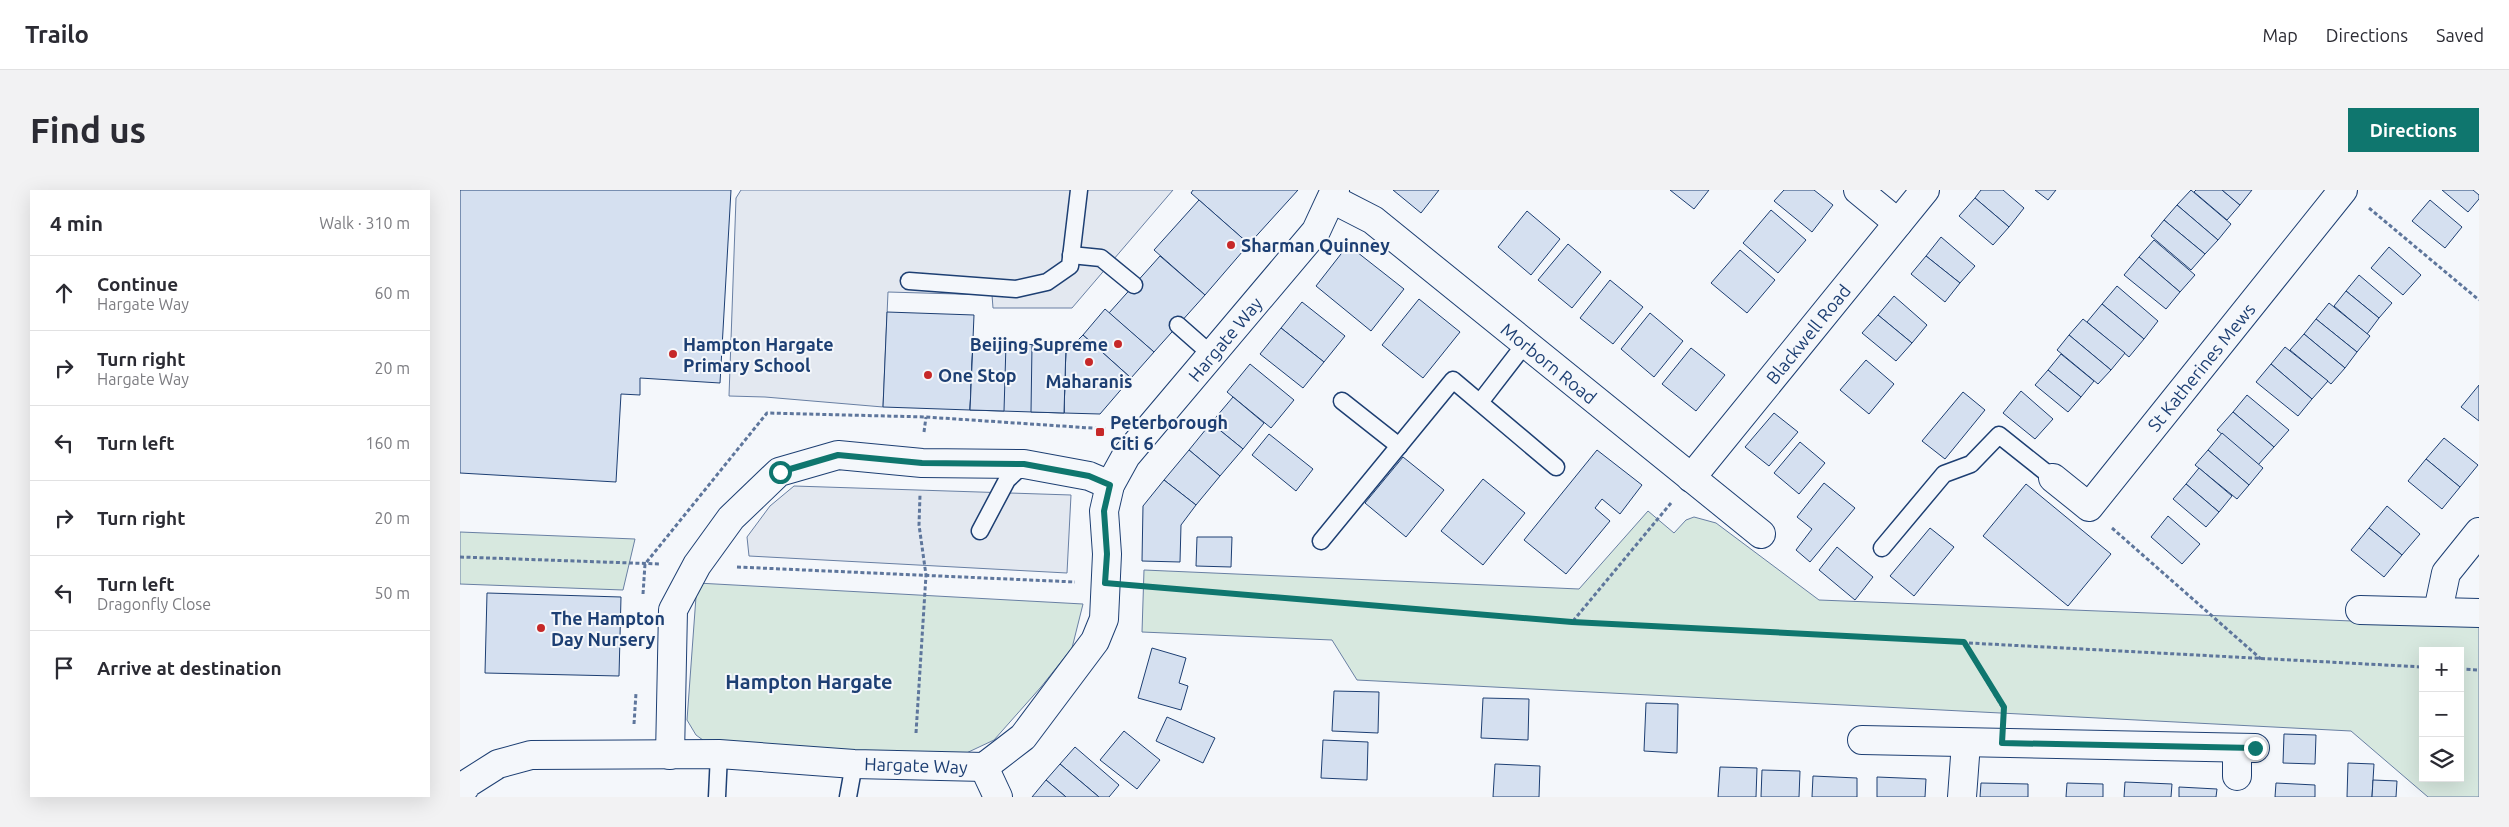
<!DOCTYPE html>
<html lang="en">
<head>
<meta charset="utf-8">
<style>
	body { margin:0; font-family:Ubuntu,sans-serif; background:#f2f2f3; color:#2b2b33 }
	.controls { position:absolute; right:15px; bottom:15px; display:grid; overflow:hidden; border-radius:0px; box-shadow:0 5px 20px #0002 }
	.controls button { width:45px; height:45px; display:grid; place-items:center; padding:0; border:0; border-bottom:1px solid #e1e1e2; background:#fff; color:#2b2b33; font:25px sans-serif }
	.stop { position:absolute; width:15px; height:15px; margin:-11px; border:4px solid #0f766e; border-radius:50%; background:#fff }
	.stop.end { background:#0f766e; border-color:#fff; box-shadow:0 1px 5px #0008 }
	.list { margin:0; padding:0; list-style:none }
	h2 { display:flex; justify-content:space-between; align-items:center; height:65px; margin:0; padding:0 20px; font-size:21px }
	h2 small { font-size:16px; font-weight:400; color:#7c7c81 }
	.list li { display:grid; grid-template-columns:32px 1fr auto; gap:15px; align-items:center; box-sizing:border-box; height:75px; padding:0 20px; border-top:1px solid #e1e1e2 }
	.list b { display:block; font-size:19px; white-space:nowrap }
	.list p { margin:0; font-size:16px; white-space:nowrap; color:#7c7c81 }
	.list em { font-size:16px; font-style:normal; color:#7c7c81 }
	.icon { flex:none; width:28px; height:28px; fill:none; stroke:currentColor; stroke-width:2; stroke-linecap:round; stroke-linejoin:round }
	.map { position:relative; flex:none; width:2019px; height:607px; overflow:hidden; border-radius:0px }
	header { display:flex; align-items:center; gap:30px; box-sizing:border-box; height:70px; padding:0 25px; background:#fff; border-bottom:1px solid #e1e1e2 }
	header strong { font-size:24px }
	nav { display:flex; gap:28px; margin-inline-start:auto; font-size:18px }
	.intro { display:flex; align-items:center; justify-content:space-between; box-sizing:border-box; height:120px; padding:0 30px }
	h1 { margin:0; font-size:35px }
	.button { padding:12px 22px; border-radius:0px; background:#0f766e; color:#fff; font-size:18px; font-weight:700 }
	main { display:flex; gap:30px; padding:0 30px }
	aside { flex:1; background:#fff; border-radius:0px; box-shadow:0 5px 20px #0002 }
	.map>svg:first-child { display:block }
	.green { fill:#d7e8df; stroke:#687fa3; fill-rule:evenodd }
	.parking { fill:#e3e8f0; stroke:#687fa3 }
	.building { fill:#d5e0f0; stroke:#1d3f73 }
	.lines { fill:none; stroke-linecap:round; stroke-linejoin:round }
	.service-casing { stroke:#1d3f73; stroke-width:19 }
	.minor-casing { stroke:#1d3f73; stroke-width:30 }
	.tertiary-casing { stroke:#1d3f73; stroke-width:30 }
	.path { stroke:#5e769c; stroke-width:3; stroke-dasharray:4 2.5; stroke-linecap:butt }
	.service { stroke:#f4f7fb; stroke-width:16 }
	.minor { stroke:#f4f7fb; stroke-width:28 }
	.tertiary { stroke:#f4f7fb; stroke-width:28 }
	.route { stroke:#0f766e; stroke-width:6 }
	.poi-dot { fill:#c62828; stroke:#f4f7fb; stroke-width:2 }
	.labels { text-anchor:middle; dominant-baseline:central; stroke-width:4; stroke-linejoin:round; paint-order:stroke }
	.poi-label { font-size:18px; font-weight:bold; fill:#1d3f73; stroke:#f4f7fb; text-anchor:start }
	.street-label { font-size:18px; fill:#1d3f73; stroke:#f4f7fb }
	.quarter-label { font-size:20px; font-weight:bold; fill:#1d3f73; stroke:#f4f7fb }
</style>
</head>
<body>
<header>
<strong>Trailo</strong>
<nav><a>Map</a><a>Directions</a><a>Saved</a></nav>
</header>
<div class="intro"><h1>Find us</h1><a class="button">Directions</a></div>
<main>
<aside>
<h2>4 min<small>Walk · 310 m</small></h2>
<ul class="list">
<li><svg class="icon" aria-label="ahead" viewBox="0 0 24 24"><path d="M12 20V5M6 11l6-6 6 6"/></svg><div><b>Continue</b><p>Hargate Way</p></div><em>60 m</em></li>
<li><svg class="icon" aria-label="right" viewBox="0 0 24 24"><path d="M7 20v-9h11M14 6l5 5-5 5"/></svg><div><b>Turn right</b><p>Hargate Way</p></div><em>20 m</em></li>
<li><svg class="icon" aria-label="left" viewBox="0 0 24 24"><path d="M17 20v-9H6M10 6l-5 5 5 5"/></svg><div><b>Turn left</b></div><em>160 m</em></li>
<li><svg class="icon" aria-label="right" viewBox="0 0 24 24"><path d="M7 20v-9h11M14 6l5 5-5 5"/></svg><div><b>Turn right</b></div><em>20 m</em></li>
<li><svg class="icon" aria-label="left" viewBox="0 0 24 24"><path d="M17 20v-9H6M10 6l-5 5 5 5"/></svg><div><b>Turn left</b><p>Dragonfly Close</p></div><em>50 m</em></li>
<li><svg class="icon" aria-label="arrive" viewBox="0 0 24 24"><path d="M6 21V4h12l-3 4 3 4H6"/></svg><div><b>Arrive at destination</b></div></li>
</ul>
</aside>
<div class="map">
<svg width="2019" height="607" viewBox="0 0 2019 607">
	<rect width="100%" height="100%" fill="#f4f7fb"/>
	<g class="green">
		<path d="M1188,321l26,22 12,-13 8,-3 22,6 103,77 660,26v171h-51l-77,-66 -994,-51 -25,-40 -190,-8 2,-62 435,19zM1963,461h37v127h-37z"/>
		<path d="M0,342l175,7 -12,51 -163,-6z"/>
		<path d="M237,393l386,21 -11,44 -31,39 -47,53 -34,16 -253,-13 -11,-8 -9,-15z"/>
	</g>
	<g class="parking">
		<path d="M281,0h432l-101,118h-79l-1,-13 -104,-3 -5,115 -118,-10 -36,-1 7,-198z"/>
		<path d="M334,296l277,9 -4,78 -318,-17 -2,-19 23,-31z"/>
	</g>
	<g class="building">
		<path d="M0,0h271l-11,193 -80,-5v17l-19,-1 -5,88 -156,-9z"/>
		<path d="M733,0h105l-49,54 -58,-51z"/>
		<path d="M933,0h46l-18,23z"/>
		<path d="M1210,0h39l-15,19z"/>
		<path d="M1324,0h30l19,15 -21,27 -38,-31z"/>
		<path d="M1521,0h22l21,18 -15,19 -34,-29z"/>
		<path d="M1575,0h21l-8,10z"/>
		<path d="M1731,0l40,34 -13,16 -41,-35z"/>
		<path d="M1736,0h26l18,15 -13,15 -33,-28z"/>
		<path d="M1762,0h30l-12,15z"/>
		<path d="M1982,0h31l6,5v4l-11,13z"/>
		<path d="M1515,8l34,29 -16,18 -34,-29z"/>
		<path d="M739,10l50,44 -44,51 -51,-45z"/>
		<path d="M1970,10l32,27 -17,21 -33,-27z"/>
		<path d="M1717,15l41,35 -13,14 -41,-34z"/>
		<path d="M1311,20l35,30 -28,33 -35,-30z"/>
		<path d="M1067,21l33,28 -29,36 -33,-28z"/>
		<path d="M1704,30l41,34 -14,16 -40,-34z"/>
		<path d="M1481,47l34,29 -15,17 -34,-27z"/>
		<path d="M1694,50l41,35 -15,17 -41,-35z"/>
		<path d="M1108,54l33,28 -29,36 -34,-28z"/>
		<path d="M888,55l56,44 -33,42 -55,-45z"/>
		<path d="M1929,57l32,28 -18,20 -32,-27z"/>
		<path d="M1280,60l35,30 -28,33 -36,-30z"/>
		<path d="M700,66l45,39 -51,57 -45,-39z"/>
		<path d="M1466,66l34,27 -15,19 -34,-28z"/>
		<path d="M1679,67l41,35 -14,17 -42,-34z"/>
		<path d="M1899,85l33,28 -13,15 -33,-27z"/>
		<path d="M1150,90l33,27 -30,37 -33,-26z"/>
		<path d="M1657,96l41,35 -14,18 -42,-35z"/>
		<path d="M1886,101l33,27 -12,16 -33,-28z"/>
		<path d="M1434,106l33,29 -15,18 -34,-28z"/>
		<path d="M959,109l41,33 -37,46 -41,-33z"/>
		<path d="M842,112l43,34 -21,26 -43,-34z"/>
		<path d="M1869,113l41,33 -13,16 -41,-33z"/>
		<path d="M1642,114l42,35 -15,18 -42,-35z"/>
		<path d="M645,119l49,43 -23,26 -48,-43z"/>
		<path d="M427,122l87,3 -4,95 -87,-3z"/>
		<path d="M1190,123l33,28 -29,36 -33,-28z"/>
		<path d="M1418,125l34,28 -16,18 -34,-28z"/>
		<path d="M1623,129l42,34 -14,17 -42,-35z"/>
		<path d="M1856,129l41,33 -12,16 -41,-34z"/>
		<path d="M821,138l43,34 -21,26 -43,-34z"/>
		<path d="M1844,144l41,34 -14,16 -41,-34z"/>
		<path d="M623,145l48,43 -31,36 -36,-1 2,-67h6z"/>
		<path d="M1609,145l42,35 -13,14 -41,-34z"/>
		<path d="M513,152l93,4 -2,67 -94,-3z"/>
		<path d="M513,152l33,2 -2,67 -34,-1z"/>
		<path d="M572,155l34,1 -2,67 -33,-1z"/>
		<path d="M1825,157l43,34 -16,18 -41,-35z"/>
		<path d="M1231,158l34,27 -29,36 -34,-27z"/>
		<path d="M1601,164l33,27 -13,16 -33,-27z"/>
		<path d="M1406,170l28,24 -25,30 -29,-24z"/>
		<path d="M790,174l44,36 -23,28 -44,-36z"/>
		<path d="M1811,174l41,35 -14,17 -42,-34z"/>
		<path d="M1588,180l33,27 -13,15 -33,-27z"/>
		<path d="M2019,195v36l-18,-14z"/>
		<path d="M1561,201l32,28 -18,20 -32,-26z"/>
		<path d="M1503,202l22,18 -40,49 -23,-18z"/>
		<path d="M1787,205l42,35 -15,17 -41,-35z"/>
		<path d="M773,207l31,26 -21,26 -32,-26z"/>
		<path d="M1773,222l41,35 -16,18 -41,-35z"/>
		<path d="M1314,223l24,19 -29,34 -24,-19z"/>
		<path d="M751,233l32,26 -23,27 -31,-26z"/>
		<path d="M1762,243l41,35 -14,17 -41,-35z"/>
		<path d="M809,244l44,35 -17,22 -44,-36z"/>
		<path d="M1984,248l34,27 -18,22 -34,-28z"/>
		<path d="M1340,252l25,21 -26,31 -25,-21z"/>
		<path d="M729,260l31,26 -24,29 -32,-25z"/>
		<path d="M1137,260l45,35 -22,29 -18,-15 -7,9 15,13 -44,53 -42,-34z"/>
		<path d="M1748,260l41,35 -12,14 -42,-34z"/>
		<path d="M943,267l41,33 -38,47 -41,-34z"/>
		<path d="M1966,269l34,28 -18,22 -34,-28z"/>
		<path d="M1739,278l33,28 -13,16 -33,-28z"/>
		<path d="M1023,289l42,34 -42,52 -42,-34z"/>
		<path d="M704,290l32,25 -15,20 -1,37 -38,-1 1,-55z"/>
		<path d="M1364,293l31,25 -45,54 -14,-12 16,-21 -15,-12z"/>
		<path d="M1566,294l85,70 -43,52 -85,-70z"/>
		<path d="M1726,294l33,28 -13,15 -33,-28z"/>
		<path d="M1927,316l33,28 -18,21 -33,-27z"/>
		<path d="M1708,326l32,28 -18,20 -31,-27z"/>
		<path d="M1470,338l24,19 -40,49 -24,-20z"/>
		<path d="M1909,338l33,27 -18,22 -33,-27z"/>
		<path d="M737,347h35l-1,30 -35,-1z"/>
		<path d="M1377,357l36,30 -18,23 -36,-30z"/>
		<path d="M27,403l134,4 -2,79 -134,-3z"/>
		<path d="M692,458l34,10 -7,25 9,3 -7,24 -43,-12z"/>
		<path d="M874,501l45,1 -1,41 -46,-2z"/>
		<path d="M1023,508l46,1 -1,41 -47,-2z"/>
		<path d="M1186,513l32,1 -1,49 -33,-2z"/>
		<path d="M707,527l48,21 -12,25 -47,-22z"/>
		<path d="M664,541l36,29 -23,29 -37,-29z"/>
		<path d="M1824,544l32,1 -1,29 -32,-1z"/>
		<path d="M863,550l45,2 -1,38 -46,-2z"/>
		<path d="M615,557l44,38 -10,12h-10l-39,-33z"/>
		<path d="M1888,573l26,1 -2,33h-25z"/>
		<path d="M600,574l39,33h-33l-20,-17z"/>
		<path d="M1035,574l45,2 -1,31h-46z"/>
		<path d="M1260,577l37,1 -1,29h-38z"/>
		<path d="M1302,580l38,1 -1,26h-38z"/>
		<path d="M1353,586l44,2v19h-45z"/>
		<path d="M1417,587l49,2 -1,18h-48z"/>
		<path d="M586,590l20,17h-34z"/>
		<path d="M1913,590l24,1 -1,16h-24z"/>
		<path d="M1665,592l47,2 -1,13h-47z"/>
		<path d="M1521,593l47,1v13h-48z"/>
		<path d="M1607,593l36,1v13h-37z"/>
		<path d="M1816,593l39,2v12h-40z"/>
		<path d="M1719,597l38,2 -1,8h-37z"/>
	</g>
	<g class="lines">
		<g class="service-casing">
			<g id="service">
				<path d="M611,65l30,3 33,27"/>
				<path d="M449,91l107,8 31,-7 23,-16 9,-76"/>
				<path d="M718,135l34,30"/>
				<path d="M882,211l57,45"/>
				<path d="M1021,211l44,-57"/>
				<path d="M520,341l27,-51 17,-16"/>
				<path d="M861,351l132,-161 103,87"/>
				<path d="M1422,358l62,-74 27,-10 28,-29 54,43"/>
				<path d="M257,607l2,-43"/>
				<path d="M388,607l6,-33"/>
			</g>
		</g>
		<g class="minor-casing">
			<g id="minor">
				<path d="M1398,0l40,33"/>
				<path d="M872,9l41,21 388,314"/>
				<path d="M1231,288l234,-288"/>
				<path d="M1593,288l36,29 254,-317"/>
				<path d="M1900,420l119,3"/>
				<path d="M1978,421l8,-38 33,-41"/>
				<path d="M1402,550l393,8"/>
				<path d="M1777,558v28"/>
				<path d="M210,565l3,-145 24,-45 34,-47 48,-46 59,-17 84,8 102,1 65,12 21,9"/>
				<path d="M524,577l14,30"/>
				<path d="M1502,607l4,-54"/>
			</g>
		</g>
		<g class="tertiary-casing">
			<path id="tertiary" d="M0,604l8,-11 30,-19 33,-9 188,-1 135,10 130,3 39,-30 72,-96 9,-22 3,-65 -3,-43 6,-26 16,-29 190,-225 19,-41"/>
		</g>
		<g class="path">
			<path d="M1909,18l110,92"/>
			<path d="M464,242l2,-15"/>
			<path d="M1652,338l149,131"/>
			<path d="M0,367l200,7"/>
			<path d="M277,377l338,15"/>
			<path d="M679,396l433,36 851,45"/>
			<path d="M183,404l2,-30 122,-151 159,4 180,12"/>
			<path d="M1113,431l98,-118"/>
			<path d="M1504,453l40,67"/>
			<path d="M2000,479l19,1"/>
			<path d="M174,534l2,-31"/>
			<path d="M456,543l10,-158 -7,-50 1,-30"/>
		</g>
		<use href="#service" class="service"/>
		<use href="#minor" class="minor"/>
		<use href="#tertiary" class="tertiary"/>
	</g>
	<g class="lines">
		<path class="route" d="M320,282l58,-17 84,8 102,1 65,12 21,9 -6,26 3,43 -2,29 467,39 392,20 40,65 -2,36 253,5"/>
	</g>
	<g class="poi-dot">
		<circle cx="771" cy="55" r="5"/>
		<circle cx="658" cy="154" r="5"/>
		<circle cx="213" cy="164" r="5"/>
		<circle cx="629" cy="172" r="5"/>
		<circle cx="468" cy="185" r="5"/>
		<rect x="635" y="237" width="10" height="10" rx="2.5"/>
		<circle cx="81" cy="438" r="5"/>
	</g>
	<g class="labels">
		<g class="poi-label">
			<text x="781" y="55">Sharman Quinney</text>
			<text x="223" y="154">Hampton Hargate<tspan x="223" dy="21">Primary School</tspan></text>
			<text x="648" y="154" text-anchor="end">Beijing Supreme</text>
			<text x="478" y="185">One Stop</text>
			<text x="629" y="191" text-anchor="middle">Maharanis</text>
			<text x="650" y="232">Peterborough<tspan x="650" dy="21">Citi 6</tspan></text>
			<text x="91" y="428">The Hampton<tspan x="91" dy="21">Day Nursery</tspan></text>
		</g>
		<g class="street-label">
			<text transform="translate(1348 144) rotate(-51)">Blackwell Road</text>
			<text transform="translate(765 149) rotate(-50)">Hargate Way</text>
			<text transform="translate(1089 173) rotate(39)">Morborn Road</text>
			<text transform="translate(1741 177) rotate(-51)">St Katherines Mews</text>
			<text transform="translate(456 575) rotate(2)">Hargate Way</text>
		</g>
		<g class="quarter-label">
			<text x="349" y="491">Hampton Hargate</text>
		</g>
	</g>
</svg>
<div class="controls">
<button>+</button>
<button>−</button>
<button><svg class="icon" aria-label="layers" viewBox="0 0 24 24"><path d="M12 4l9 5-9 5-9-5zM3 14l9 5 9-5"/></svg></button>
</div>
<div class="stop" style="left:320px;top:282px"></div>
<div class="stop end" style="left:1795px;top:558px"></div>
</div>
</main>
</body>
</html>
